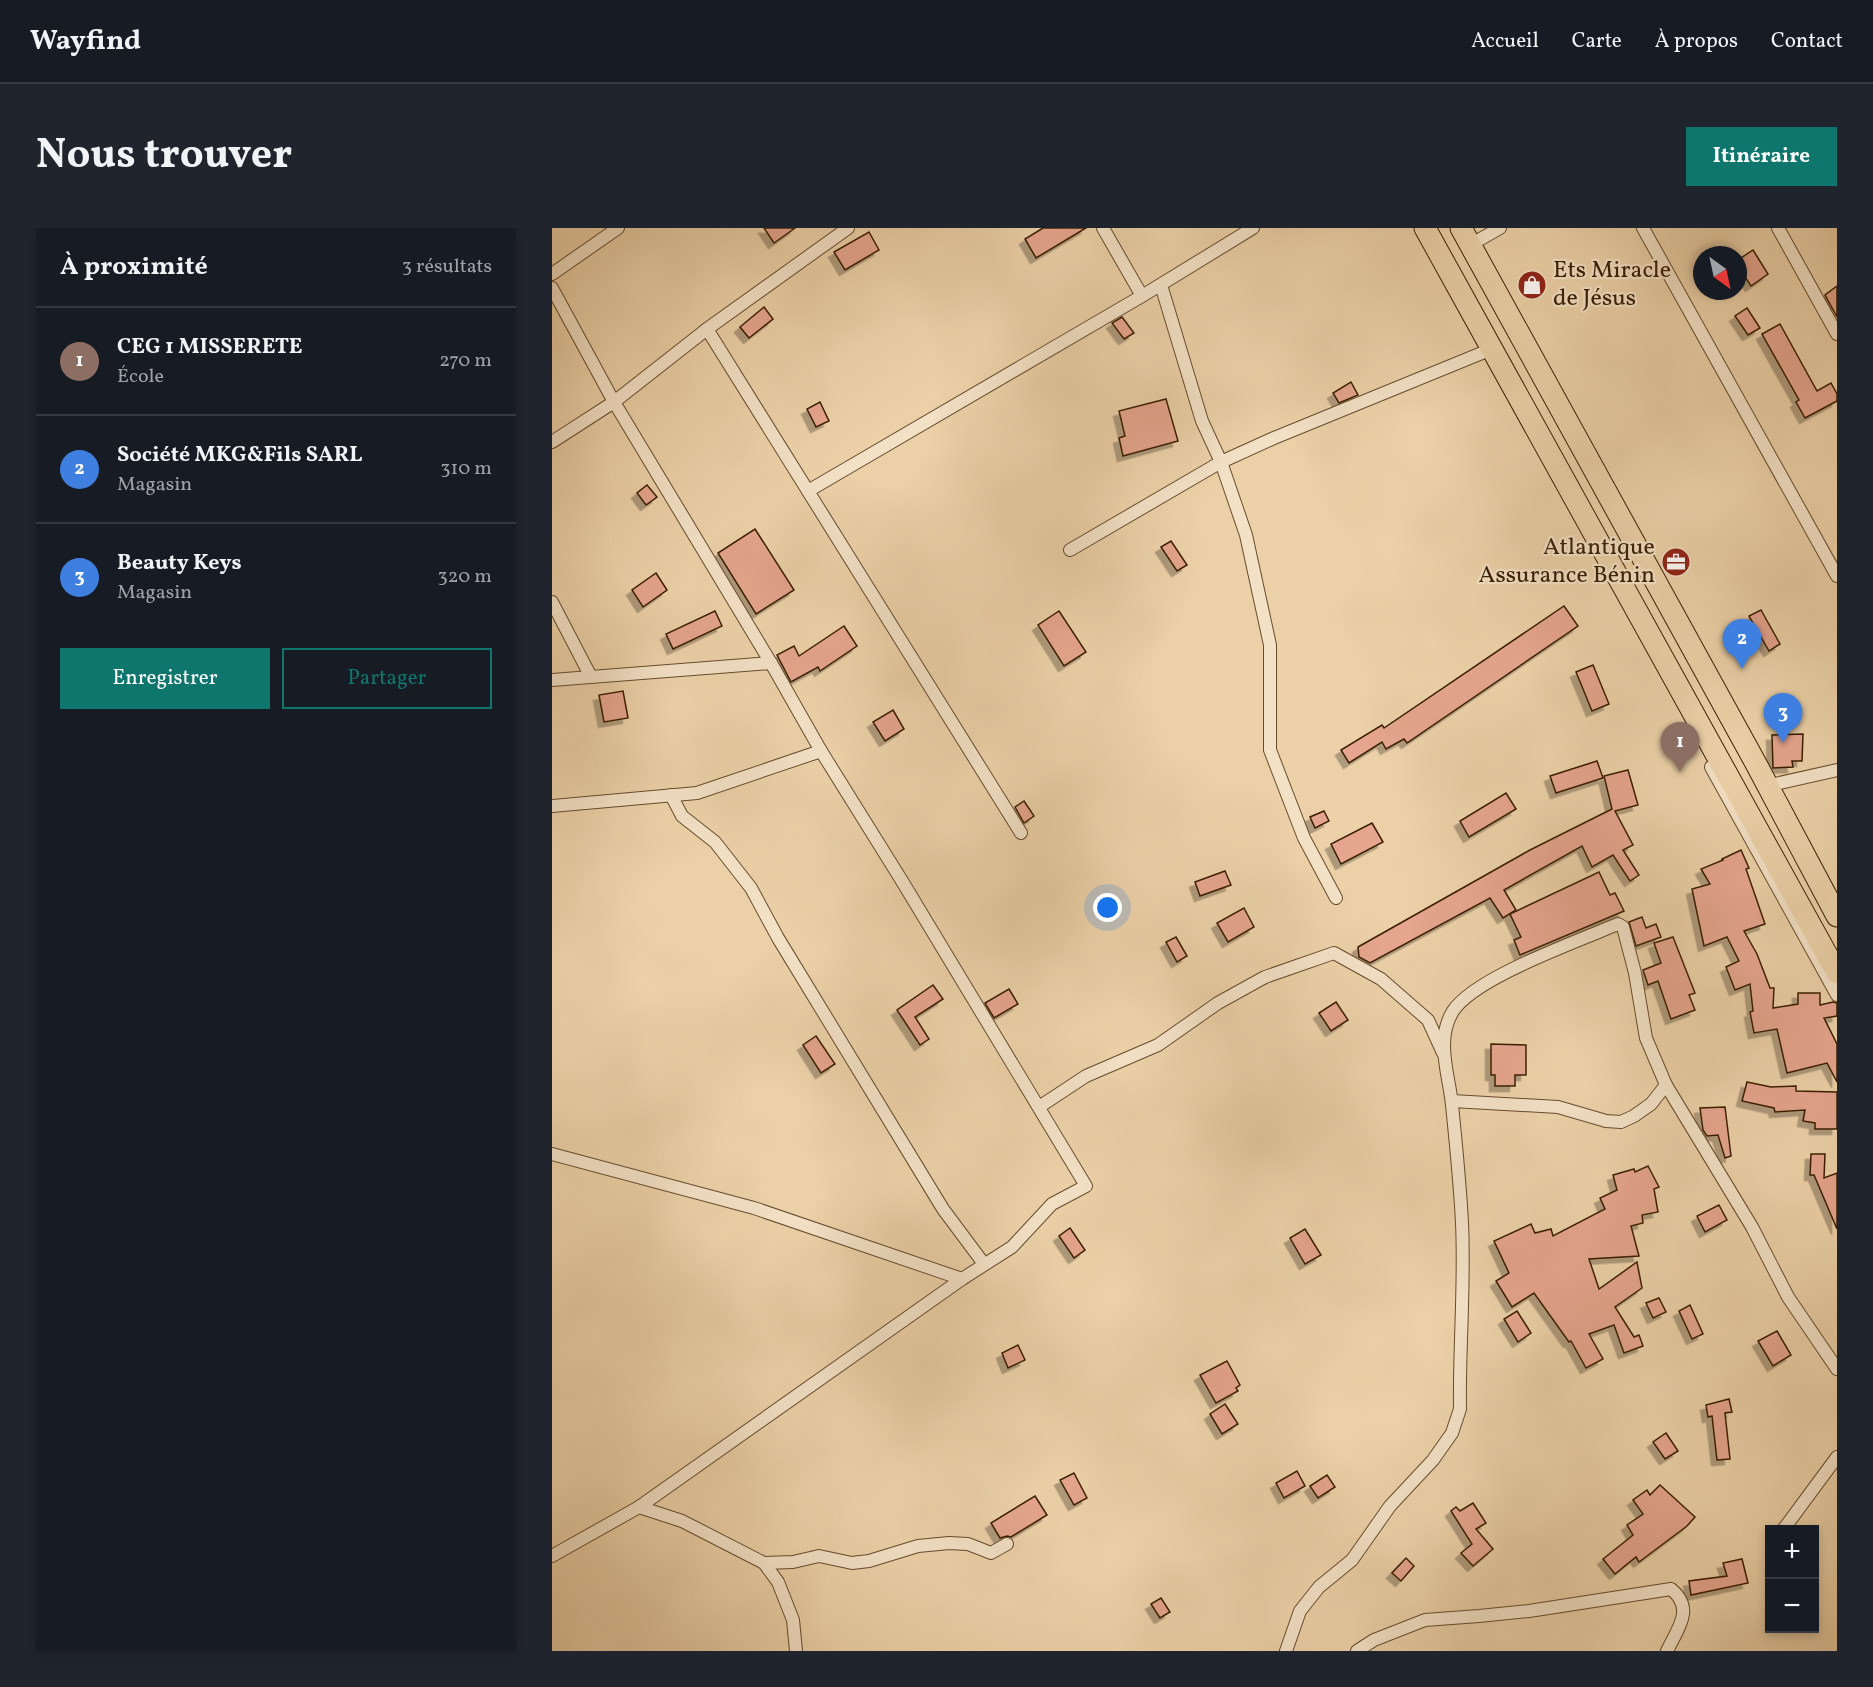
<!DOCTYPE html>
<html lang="fr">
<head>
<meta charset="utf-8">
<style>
	body { margin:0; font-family:Vollkorn,serif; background:#20242c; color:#f1f3f6 }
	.controls { position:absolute; right:18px; bottom:18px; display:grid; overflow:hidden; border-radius:0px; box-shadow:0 3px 9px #0003 }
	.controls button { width:54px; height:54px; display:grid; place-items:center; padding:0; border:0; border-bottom:2px solid #363941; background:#171b24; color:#f1f3f6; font:30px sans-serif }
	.compass { position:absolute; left:1141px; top:18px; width:54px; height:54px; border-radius:50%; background:#171b24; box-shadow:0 3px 9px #0003; rotate:147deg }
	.you { position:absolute; left:556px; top:680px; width:21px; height:21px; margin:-15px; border:4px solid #fff; border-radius:50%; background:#1a73e8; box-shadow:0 0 0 9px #1a73e833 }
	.badge { display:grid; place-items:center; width:39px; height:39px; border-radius:50%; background:#0f766e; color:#fff; font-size:20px; font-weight:700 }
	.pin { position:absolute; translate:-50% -50px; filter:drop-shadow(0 2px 3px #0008) }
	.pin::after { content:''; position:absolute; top:32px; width:21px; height:18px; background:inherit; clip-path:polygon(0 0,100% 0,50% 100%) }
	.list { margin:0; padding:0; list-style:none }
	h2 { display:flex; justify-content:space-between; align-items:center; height:78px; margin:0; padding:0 24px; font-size:26px }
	h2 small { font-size:20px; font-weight:400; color:#9ea1a6 }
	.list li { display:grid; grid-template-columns:39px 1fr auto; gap:18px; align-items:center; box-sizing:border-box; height:108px; padding:0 24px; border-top:2px solid #363941 }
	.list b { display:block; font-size:22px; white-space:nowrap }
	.list p { margin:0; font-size:20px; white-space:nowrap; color:#9ea1a6 }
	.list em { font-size:20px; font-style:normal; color:#9ea1a6 }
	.actions { display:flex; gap:12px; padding:18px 24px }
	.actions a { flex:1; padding:14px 0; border:2px solid #0f766e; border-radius:0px; text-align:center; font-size:21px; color:#0f766e }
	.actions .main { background:#0f766e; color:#fff }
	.map { position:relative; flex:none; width:1285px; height:1423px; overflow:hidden; border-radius:0px }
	header { display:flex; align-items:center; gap:36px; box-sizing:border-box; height:84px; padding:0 30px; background:#171b24; border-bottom:2px solid #363941 }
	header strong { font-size:28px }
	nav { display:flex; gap:33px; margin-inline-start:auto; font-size:21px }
	.intro { display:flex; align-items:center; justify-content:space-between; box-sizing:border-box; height:144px; padding:0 36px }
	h1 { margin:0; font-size:42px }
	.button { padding:15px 27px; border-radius:0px; background:#0f766e; color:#fff; font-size:21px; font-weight:700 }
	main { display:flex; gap:36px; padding:0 36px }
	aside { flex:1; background:#171b24; border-radius:0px; box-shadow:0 3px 9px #0003 }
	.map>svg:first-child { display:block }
	.building { fill:#e5a58e; stroke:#3a1f04; stroke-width:1.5; filter:url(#shadow) }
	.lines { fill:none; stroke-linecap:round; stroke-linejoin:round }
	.street-casing { stroke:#664c2d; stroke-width:14 }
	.highway-casing { stroke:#3a1f04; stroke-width:23 }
	.street { stroke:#f3e1c6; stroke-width:12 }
	.highway { stroke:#ecd1a8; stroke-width:21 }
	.labels { text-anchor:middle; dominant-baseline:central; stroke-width:4.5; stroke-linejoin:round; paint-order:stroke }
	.poi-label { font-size:24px; fill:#3a1f04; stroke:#f3e1c6; text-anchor:start }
</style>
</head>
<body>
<header>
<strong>Wayfind</strong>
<nav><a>Accueil</a><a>Carte</a><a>À propos</a><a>Contact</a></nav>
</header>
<div class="intro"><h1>Nous trouver</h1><a class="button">Itinéraire</a></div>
<main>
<aside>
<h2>À proximité<small>3 résultats</small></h2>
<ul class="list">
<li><span class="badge" style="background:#8d6e63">1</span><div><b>CEG 1 MISSERETE</b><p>École</p></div><em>270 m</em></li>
<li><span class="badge" style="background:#3f7fe0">2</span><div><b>Société MKG&amp;Fils SARL</b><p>Magasin</p></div><em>310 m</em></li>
<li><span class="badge" style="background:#3f7fe0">3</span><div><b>Beauty Keys</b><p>Magasin</p></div><em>320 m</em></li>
</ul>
<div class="actions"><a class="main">Enregistrer</a><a>Partager</a></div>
</aside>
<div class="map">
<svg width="1285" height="1423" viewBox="0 0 1285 1423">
	<defs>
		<filter id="shadow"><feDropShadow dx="-5.5" dy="5.5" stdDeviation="0" flood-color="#0004"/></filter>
	</defs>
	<rect width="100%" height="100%" fill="#ecd1a8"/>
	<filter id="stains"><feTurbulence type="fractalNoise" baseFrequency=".00333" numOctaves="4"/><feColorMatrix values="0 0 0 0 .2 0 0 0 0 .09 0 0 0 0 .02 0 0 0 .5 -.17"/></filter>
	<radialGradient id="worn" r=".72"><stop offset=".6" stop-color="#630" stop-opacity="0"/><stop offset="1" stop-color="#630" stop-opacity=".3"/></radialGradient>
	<g class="building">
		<path d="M212,0h31l-21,15z"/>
		<path d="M491,0h43l-50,30 -11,-19z"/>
		<path d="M317,4l10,18 -34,20 -11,-18z"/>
		<path d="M1201,22l15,24 -17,12 -13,-20v-6z"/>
		<path d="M1285,58v31l-12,-22z"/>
		<path d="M212,79l9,12 -24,19 -9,-11z"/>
		<path d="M1195,80l13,20 -12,7 -13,-19z"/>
		<path d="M570,89l12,16 -10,6 -12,-16z"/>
		<path d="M1228,96l37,67 14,-8 6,11v7l-32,17 -9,-16 3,-2 -37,-66z"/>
		<path d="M799,154l7,13 -19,8 -6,-10z"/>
		<path d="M614,171l12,42 -55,15 -4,-18 6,-2 -6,-25z"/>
		<path d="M268,174l9,19 -13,6 -9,-18z"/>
		<path d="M95,257l10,12 -11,8 -9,-12z"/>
		<path d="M203,301l39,61 -38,24 -38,-61z"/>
		<path d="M619,313l16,24 -10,6 -16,-24z"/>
		<path d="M104,345l11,17 -24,17 -11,-17z"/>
		<path d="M1012,378l14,20 -171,117 -3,-4 -18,10 -4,-7 -33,21 -8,-13 41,-25 2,3z"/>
		<path d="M1209,382l19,34 -11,7 -20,-35z"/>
		<path d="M163,383l7,15 -49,23 -7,-15z"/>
		<path d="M507,383l27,41 -22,14 -26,-41z"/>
		<path d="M292,398l13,20 -37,25 -2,-4 -27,15 -14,-27 17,-9 5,10z"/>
		<path d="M1041,437l16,39 -17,7 -16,-39z"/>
		<path d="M71,463l5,27 -24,4 -5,-27z"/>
		<path d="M341,482l11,19 -19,12 -12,-19z"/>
		<path d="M1251,506l-1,27h-10l1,6 -20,1 -1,-33z"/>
		<path d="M1045,533l6,17 -47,15 -6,-17z"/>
		<path d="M1076,542l10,35 -23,6 18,34 -10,5 16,25 -9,6 -17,-26 -21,12 -10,-21 -78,44 12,20 -13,8 -13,-20 -120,65 -11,-6 -1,-10 172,-97 82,-41 -8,-33z"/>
		<path d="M954,565l10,16 -47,28 -9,-16z"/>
		<path d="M472,573l10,15 -10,7 -9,-16z"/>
		<path d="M772,583l5,10 -14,7 -5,-11z"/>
		<path d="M820,595l11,19 -42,22 -10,-20z"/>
		<path d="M1189,622l8,18 -3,1 19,55 -21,7 13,23 13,34h4l-1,20 25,-4v-11h22v12l13,-3 4,1v13l-13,2 13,26v38l-10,-19 -40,10 -10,-44 -23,4 -4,-21 3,-1 -3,-27 -15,6 -9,-23 13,-6 -12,-24 -23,9 -12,-57 18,-5 -9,-15 22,-9 -1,-1z"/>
		<path d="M673,643l6,14 -31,11 -5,-14z"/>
		<path d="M1047,644l11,23 5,-2 9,18 -104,44 -6,-15 7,-3 -11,-23z"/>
		<path d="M692,680l10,19 -26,15 -11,-19z"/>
		<path d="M1090,689l4,11 10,-4 5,13 -25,9 -7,-24z"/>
		<path d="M624,709l11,19 -10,6 -11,-20z"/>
		<path d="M1121,709l22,56 -6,2 6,15 -24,9 -13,-38 -10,4 -5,-15 18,-7 -7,-20z"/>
		<path d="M381,757l10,14 -28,18 14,22 -9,6 -23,-35z"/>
		<path d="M457,761l9,15 -24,14 -9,-15z"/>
		<path d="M784,774l12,18 -17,11 -12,-18z"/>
		<path d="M264,808l19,28 -14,9 -18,-28z"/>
		<path d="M939,816l35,1v30h-11v11h-20v-11h-4z"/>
		<path d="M1195,854l24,5 25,-1v5l41,1v37h-22v-6l-12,-2 2,-11 -30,2 -1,-4 -32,-7z"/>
		<path d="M1173,879l6,49 -6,2 -7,-23 -11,1 -4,-6 -3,-22z"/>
		<path d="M1259,926h14l-1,24 13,-5v56l-23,-54h-4z"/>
		<path d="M1096,938l11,21 -5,2 4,23 -16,3 1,8 -12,3 8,30 -50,3 10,30 38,-27 5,26 -27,19 19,30 5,-2 4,11 -19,7 -10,-28 -25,9 14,25 -17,9 -15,-27 -2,1 -35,-49 -22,14 -16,-26 13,-8 -15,-32 37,-17 4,9 16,-4 2,7 52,-27 -5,-11 17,-8 -4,-15 21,-6 1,3z"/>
		<path d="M1167,977l8,15 -22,12 -8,-16z"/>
		<path d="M518,1000l15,22 -11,8 -15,-22z"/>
		<path d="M753,1001l16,26 -16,9 -15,-26z"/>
		<path d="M1107,1070l7,14 -13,6 -7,-15z"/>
		<path d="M1138,1077l13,29 -11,5 -13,-28z"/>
		<path d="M965,1083l14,22 -13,9 -14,-23z"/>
		<path d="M1225,1103l14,24 -18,11 -15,-25z"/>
		<path d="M466,1117l7,15 -17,8 -6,-15z"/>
		<path d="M675,1133l13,24 -4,3 2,3 -22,12 -16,-28z"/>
		<path d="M1177,1171l3,13 -7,1 5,46 -13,1 -5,-44 -4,1 -2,-12z"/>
		<path d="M673,1176l13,20 -16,10 -12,-20z"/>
		<path d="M1114,1205l12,18 -13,8 -12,-17z"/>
		<path d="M745,1243l8,15 -21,12 -8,-15z"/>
		<path d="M522,1245l13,25 -13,7 -14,-25z"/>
		<path d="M775,1247l8,12 -17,11 -8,-12z"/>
		<path d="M1108,1257l35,32 -8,9 -48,36 -3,-5 -21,17 -12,-15 30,-24 -6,-10 16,-11 -10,-14 14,-10 3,5z"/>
		<path d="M483,1268l12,19 -36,22 -4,-1 -7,2 -9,-15z"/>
		<path d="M921,1275l13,20 -10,6 17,20 -20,17 -12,-13 11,-9 -21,-33 5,-4 4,4z"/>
		<path d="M854,1330l8,8 -13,15 -9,-8z"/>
		<path d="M1190,1331l6,24 -57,12 -2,-14 38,-5 -4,-13z"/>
		<path d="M609,1370l9,14 -10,6 -9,-14z"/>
	</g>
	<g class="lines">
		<g class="street-casing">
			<g id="street">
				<path d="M551,0l39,68"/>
				<path d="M1091,0l194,348"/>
				<path d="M1226,0l59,106"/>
				<path d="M918,17l30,-17"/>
				<path d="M0,46l66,-46"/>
				<path d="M609,57l41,136 19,41 25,73 24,110v105l34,88 32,60"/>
				<path d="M0,60l62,114 157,261 50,88 81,130 184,305 -34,18 -40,43 -50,32 -323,228 -87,49"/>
				<path d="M155,101l314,504"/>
				<path d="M0,214l62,-40 93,-73 141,-101"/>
				<path d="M256,263l334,-195 111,-68"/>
				<path d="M518,322l151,-88 53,-24 208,-85"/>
				<path d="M0,374l39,75"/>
				<path d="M0,452l219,-17"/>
				<path d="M1159,539l126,228"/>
				<path d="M1214,558l71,-16"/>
				<path d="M119,567l11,21 33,26 36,46 27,50 165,271 41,55"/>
				<path d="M0,578l145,-13 124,-42"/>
				<path d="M900,873l106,6 48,14 15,1 13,-6 17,-12 15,-19"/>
				<path d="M487,879l47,-31 72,-31 60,-42 47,-26 69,-24 47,26 47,41 15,33"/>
				<path d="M0,926l202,54 208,71"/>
				<path d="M87,1279l43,14 82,42 14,19 15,38 3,31"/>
				<path d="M1231,1302l54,-73"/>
				<path d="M212,1335l29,-1 26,-6 33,7 17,-2 49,-15 31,-3 19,1 23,9 16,-9"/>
				<path d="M734,1423l14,-40 19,-24 33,-27 38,-54 43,-46 19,-27 8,-24c-1,-62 5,-124 2,-186 -2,-40 -6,-79 -10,-118 -3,-31 -17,-65 1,-94 22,-33 116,-66 155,-83l10,-4 5,3 12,46 11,65 20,47 86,142 36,70 49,72"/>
				<path d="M805,1423l17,-11 51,-20 54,-4 50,-5 142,-22c24,20 7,39 -4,62"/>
			</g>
		</g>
		<g class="highway-casing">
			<g id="highway">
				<path d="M873,0l412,745"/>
				<path d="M909,0l293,532 83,156"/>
			</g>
		</g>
		<use href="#street" class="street"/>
		<use href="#highway" class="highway"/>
	</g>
	<defs>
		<g id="shop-disc" transform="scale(1.5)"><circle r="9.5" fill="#8f2418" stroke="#f3e1c6"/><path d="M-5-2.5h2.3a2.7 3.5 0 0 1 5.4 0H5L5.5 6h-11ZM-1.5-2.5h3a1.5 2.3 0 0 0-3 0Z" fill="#fff"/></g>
		<g id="office-disc" transform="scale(1.5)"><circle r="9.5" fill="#8f2418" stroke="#f3e1c6"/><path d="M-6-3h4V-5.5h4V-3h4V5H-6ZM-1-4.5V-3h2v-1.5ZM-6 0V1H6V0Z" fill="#fff"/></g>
	</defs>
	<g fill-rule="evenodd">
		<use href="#shop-disc" x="980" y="57"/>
		<use href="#office-disc" x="1124" y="334"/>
	</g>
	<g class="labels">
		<g class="poi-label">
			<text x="1001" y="43">Ets Miracle<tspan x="1001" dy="28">de Jésus</tspan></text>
			<text x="1103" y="320" text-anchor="end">Atlantique<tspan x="1103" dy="28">Assurance Bénin</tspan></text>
		</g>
	</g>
	<rect width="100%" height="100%" filter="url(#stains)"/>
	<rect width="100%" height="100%" fill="url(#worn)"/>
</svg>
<div class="controls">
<button>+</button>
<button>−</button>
</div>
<svg class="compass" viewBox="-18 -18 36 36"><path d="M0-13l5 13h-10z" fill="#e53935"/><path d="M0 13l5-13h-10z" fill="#9ea1a6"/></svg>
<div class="you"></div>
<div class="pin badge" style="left:1128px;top:544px;background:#8d6e63">1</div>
<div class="pin badge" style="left:1190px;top:441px;background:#3f7fe0">2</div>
<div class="pin badge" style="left:1231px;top:515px;background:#3f7fe0">3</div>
</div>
</main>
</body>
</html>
